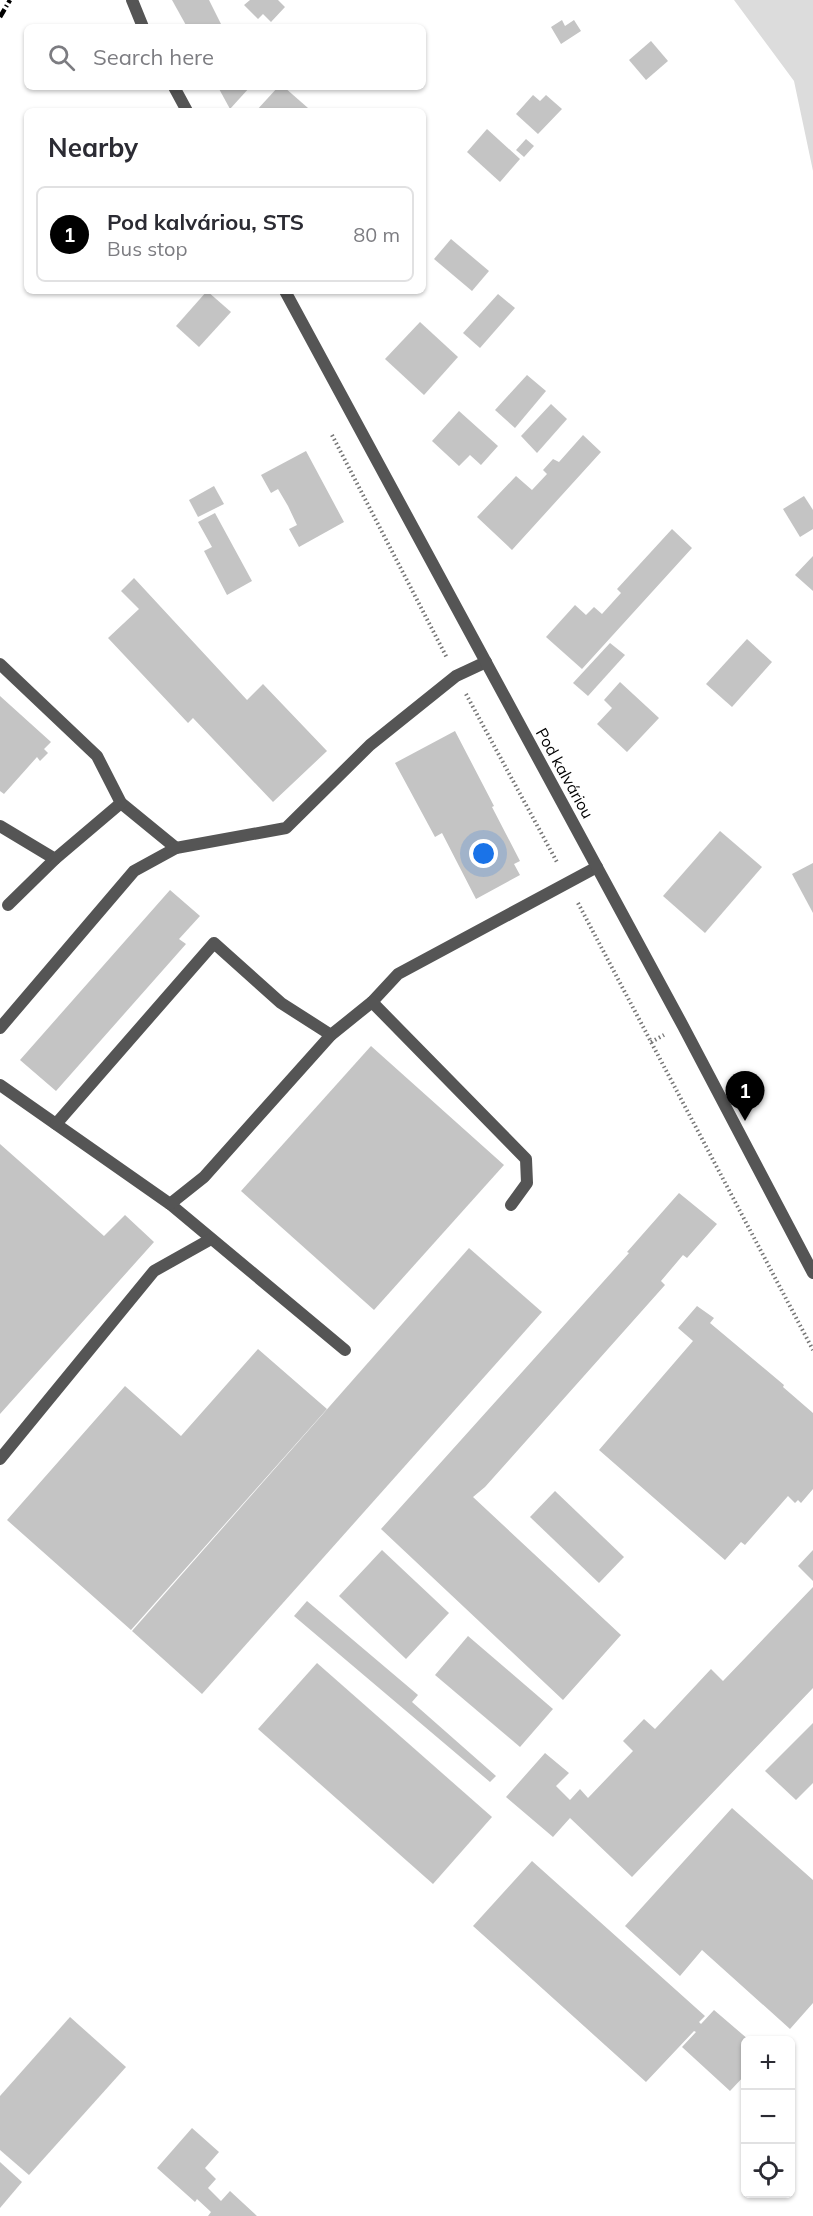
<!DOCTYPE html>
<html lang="en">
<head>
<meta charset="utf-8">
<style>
	body { margin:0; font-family:Mulish,sans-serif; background:#f7f7f7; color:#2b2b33 }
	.controls { position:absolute; right:18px; bottom:18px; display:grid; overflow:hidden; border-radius:9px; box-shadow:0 2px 4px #0004 }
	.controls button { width:54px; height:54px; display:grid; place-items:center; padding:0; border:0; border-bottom:2px solid #e1e1e2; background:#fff; color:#2b2b33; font:30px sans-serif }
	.you { position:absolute; left:484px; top:854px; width:21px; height:21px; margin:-15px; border:4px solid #fff; border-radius:50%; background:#1a73e8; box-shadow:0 0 0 9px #1a73e833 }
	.badge { display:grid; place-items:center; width:39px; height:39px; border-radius:50%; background:#000; color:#fff; font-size:20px; font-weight:700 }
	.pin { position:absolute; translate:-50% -50px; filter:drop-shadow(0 2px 3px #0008) }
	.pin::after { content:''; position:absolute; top:32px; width:21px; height:18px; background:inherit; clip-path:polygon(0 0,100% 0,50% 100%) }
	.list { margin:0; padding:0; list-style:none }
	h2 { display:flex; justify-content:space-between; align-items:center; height:78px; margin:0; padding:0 24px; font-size:26px }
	h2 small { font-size:20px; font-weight:400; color:#7c7c81 }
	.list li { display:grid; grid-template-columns:39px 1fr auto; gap:18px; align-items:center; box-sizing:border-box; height:96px; margin:0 12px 12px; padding:0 12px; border:2px solid #e1e1e2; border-radius:9px }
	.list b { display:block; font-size:22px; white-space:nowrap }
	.list p { margin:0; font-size:20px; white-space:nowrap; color:#7c7c81 }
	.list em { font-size:20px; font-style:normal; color:#7c7c81 }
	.icon { flex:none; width:33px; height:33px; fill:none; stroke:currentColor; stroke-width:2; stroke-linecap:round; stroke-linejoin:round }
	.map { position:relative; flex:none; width:813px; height:2216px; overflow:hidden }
	.search { position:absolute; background:#fff; box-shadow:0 2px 4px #0004; left:24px; top:24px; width:402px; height:66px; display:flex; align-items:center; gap:15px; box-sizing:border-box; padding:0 21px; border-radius:9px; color:#7c7c81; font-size:22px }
	.panel { position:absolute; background:#fff; box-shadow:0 2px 4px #0004; left:24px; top:108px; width:402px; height:186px; border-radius:9px }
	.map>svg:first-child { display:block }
	.green { fill:#dcdcdc }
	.building { fill:#c4c4c4 }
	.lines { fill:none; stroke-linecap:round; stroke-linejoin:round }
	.path { stroke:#777; stroke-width:4; stroke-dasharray:1.5 3; stroke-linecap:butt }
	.service { stroke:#555; stroke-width:12 }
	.minor { stroke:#555; stroke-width:12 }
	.rail { stroke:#000; stroke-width:4.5; stroke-dasharray:9 3 1.5 3; stroke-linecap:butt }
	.labels { text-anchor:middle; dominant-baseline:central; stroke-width:5; stroke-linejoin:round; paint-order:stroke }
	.street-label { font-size:16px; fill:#000; stroke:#fff }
</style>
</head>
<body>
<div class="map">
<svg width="813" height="2216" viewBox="0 0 813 2216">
	<rect width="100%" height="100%" fill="#fff"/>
	<path class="green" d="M734,0h79v171l-19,-90z"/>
	<g class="building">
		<path d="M172,0h37l13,26 -35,1z"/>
		<path d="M250,0h28l7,7 -14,15 -8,-8 -5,5 -14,-14z"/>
		<path d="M562,20l3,6 9,-6 7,11 -20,13 -10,-17z"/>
		<path d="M651,41l17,20 -22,19 -17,-20z"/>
		<path d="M218,87h32l-20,22z"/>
		<path d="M278,87h6l24,21 -3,3h-49z"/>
		<path d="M533,95l7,6 6,-6 16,14 -24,25 -22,-20z"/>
		<path d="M487,129l33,30 -20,23 -33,-30z"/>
		<path d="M526,139l8,7 -10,11 -8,-7z"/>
		<path d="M451,239l38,32 -17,20 -38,-32z"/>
		<path d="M207,291l24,21 -32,35 -23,-21z"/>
		<path d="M498,294l17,14 -35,40 -17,-15z"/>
		<path d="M420,322l38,35 -34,38 -39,-36z"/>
		<path d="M527,375l19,16 -31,37 -20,-18z"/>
		<path d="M551,404l16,15 -30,34 -16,-17z"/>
		<path d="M459,411l39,35 -17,19 -11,-10 -11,11 -27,-25z"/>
		<path d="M583,435l18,17 -89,98 -35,-33 39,-41 16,14 15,-16 -4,-4 10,-11 6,3z"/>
		<path d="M306,451l38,71 -45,25 -10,-18 8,-4 -9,-19 -10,-17 -7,4 -10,-18z"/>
		<path d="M214,486l10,18 -26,13 -9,-17z"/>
		<path d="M804,496l9,14v19l-13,8 -17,-28z"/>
		<path d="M215,513l37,68 -25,14 -23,-44 8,-4 -14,-25z"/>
		<path d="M672,529l20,19 -110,121 -36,-32 29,-32 11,10 8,-8 8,7 19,-21 -4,-4z"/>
		<path d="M813,556v35l-18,-16z"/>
		<path d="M134,578l113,122 16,-16 64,67 -54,51 -80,-84 -5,5 -80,-85 31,-29 -18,-18z"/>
		<path d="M747,639l25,23 -40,45 -26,-23z"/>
		<path d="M610,643l15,12 -37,41 -15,-13z"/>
		<path d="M620,682l39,36 -32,34 -30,-28 15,-16 -8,-8z"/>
		<path d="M0,696l51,46 -7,7 4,4 -8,8 -3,-4 -33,37 -4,-3z"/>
		<path d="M455,731l39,75 -2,1 28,54 -6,3 6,11 -44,24 -34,-66 -7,4 -40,-74z"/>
		<path d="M720,831l42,36 -57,66 -42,-37z"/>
		<path d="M813,863v50l-21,-39z"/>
		<path d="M170,890l30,26 -21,23 7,5 -130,147 -36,-31z"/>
		<path d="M371,1046l133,119 -130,145 -133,-119z"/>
		<path d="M0,1144l104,92 21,-21 29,27 -154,172z"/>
		<path d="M679,1193l38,31 -30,34 -4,-3 -22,26 4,4 -180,202 -12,10 148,138 -58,65 -182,-171 248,-276 -2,-1z"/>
		<path d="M469,1248l73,64 -340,382 -70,-63z"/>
		<path d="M697,1306l17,12 -4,5 74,62 -1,2 30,26v76l-12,14 -3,-3 -3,3 -7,-7 -43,49 -4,-3 -16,18 -126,-110 94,-109 -15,-13z"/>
		<path d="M258,1349l69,60 -196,221 -124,-110 118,-134 56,50z"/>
		<path d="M555,1491l69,66 -25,26 -69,-66z"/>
		<path d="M382,1550l67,63 -43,46 -67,-63z"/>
		<path d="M813,1550v31l-15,-15z"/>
		<path d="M813,1587v101l-181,189 -62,-59 -17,19 -47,-40 39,-44 24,20 -13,13 14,14 10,-11 8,9 45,-47 -10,-10 21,-22 11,10 56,-60 12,12z"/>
		<path d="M307,1601l111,94 -6,7 84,74 -6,6 -196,-166z"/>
		<path d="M468,1636l85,73 -33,38 -85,-72z"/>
		<path d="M317,1663l175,154 -59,67 -175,-155z"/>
		<path d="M813,1723v60l-17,17 -31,-29z"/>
		<path d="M732,1808l81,72v123l-23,26 -88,-79 -22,26 -55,-50z"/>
		<path d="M532,1861l173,155 -6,6 2,2 13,-14 35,30h-3v34l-16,17 -48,-44 14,-15 -2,-1 -48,51 -173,-156z"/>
		<path d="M70,2017l56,50 -97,108 -29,-25v-54z"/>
		<path d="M192,2128l27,24 -14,16 11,11 -8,9 13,13 9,-10 27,25h-49l3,-4 -14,-13 -2,3 -38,-34z"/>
		<path d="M0,2162l22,20 -22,26z"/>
	</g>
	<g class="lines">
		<g class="path">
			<path d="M332,435l115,223"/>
			<path d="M466,694l92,170"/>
			<path d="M578,903l235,447"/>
			<path d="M651,1042l13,-7"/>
		</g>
		<g class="service">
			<path d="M0,664l97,92 24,47 55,45"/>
			<path d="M0,826l55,33"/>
			<path d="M8,905l47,-46 66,-56"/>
			<path d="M372,1002l26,-28 199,-107"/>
			<path d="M0,1028l134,-157 42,-23 110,-20 84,-83 86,-69 30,-14"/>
			<path d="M0,1085l170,119 175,146"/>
			<path d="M56,1124l158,-181 67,60 50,32"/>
			<path d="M170,1204l34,-27 127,-142 41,-33 154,157 1,24 -16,22"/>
			<path d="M0,1459l154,-188 57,-32"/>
		</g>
		<g class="minor">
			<path d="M132,0l11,27"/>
			<path d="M174,87l13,24"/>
			<path d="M285,291l398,735 130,247"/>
		</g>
		<path class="rail" d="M0,17l10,-17"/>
	</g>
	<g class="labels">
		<g class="street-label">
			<text transform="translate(565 773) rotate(61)">Pod kalváriou</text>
		</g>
	</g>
</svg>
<div class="controls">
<button>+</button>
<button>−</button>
<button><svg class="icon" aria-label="locate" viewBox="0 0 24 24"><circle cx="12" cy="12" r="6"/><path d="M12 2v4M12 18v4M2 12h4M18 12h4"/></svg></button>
</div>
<div class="you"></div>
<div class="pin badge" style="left:745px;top:1121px">1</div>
<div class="search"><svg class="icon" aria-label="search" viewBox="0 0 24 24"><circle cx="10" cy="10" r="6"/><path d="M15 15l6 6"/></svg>Search here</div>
<section class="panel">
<h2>Nearby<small></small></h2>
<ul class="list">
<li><span class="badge">1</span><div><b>Pod kalváriou, STS</b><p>Bus stop</p></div><em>80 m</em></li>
</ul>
</section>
</div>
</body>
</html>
